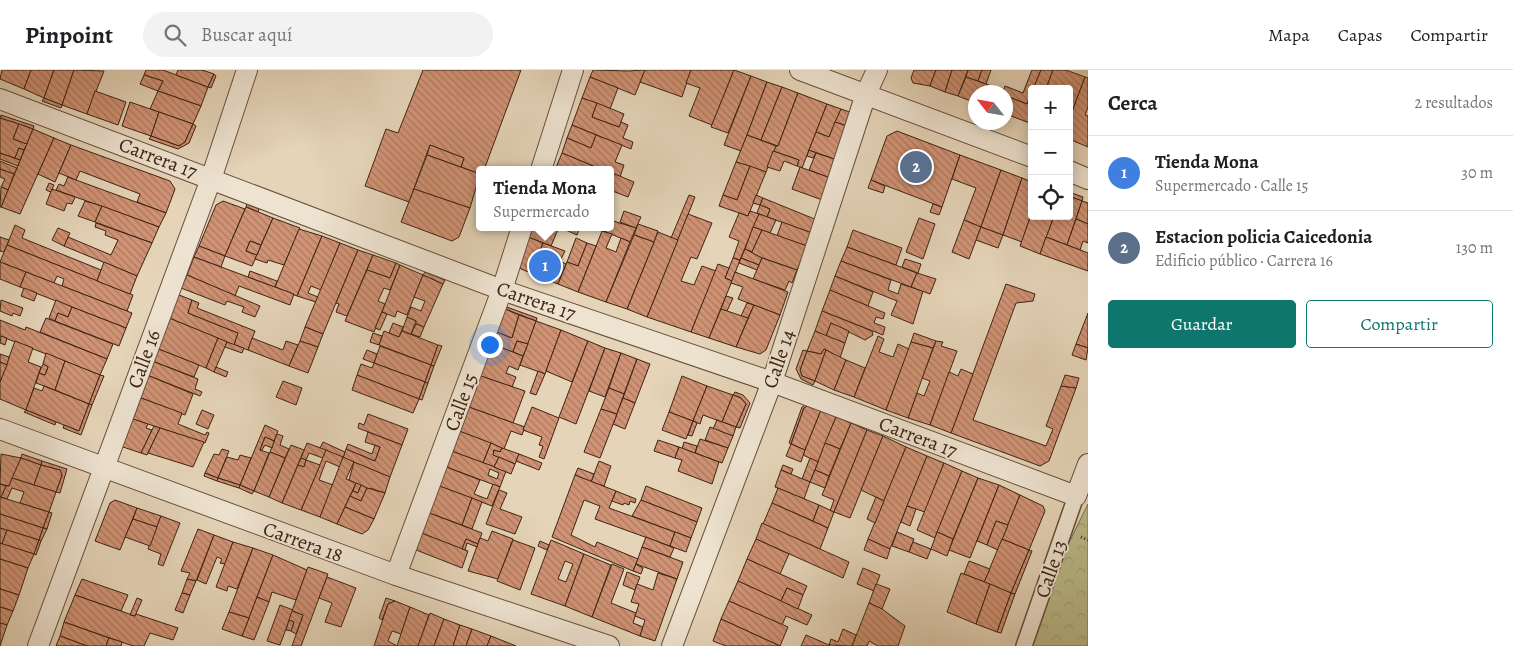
<!DOCTYPE html>
<html lang="es">
<head>
<meta charset="utf-8">
<style>
	body { margin:0; font-family:Alegreya,serif; background:#f2f2f2; color:#202124 }
	.controls { position:absolute; right:15px; top:15px; display:grid; overflow:hidden; border-radius:5px; box-shadow:0 2px 12px #0003 }
	.controls button { width:45px; height:45px; display:grid; place-items:center; padding:0; border:0; border-bottom:1px solid #e0e0e0; background:#fff; color:#202124; font:25px sans-serif }
	.compass { position:absolute; left:968px; top:15px; width:45px; height:45px; border-radius:50%; background:#fff; box-shadow:0 2px 12px #0003; rotate:301deg }
	.you { position:absolute; left:489px; top:274px; width:18px; height:18px; margin:-12px; border:4px solid #fff; border-radius:50%; background:#1a73e8; box-shadow:0 0 0 8px #1a73e833 }
	.badge { display:grid; place-items:center; width:32px; height:32px; border-radius:50%; background:#0f766e; color:#fff; font-size:16px; font-weight:700 }
	.pin { position:absolute; translate:-50% -50%; border:2px solid #fff; box-shadow:0 1px 5px #0006 }
	.popup { position:absolute; left:476px; top:96px; width:138px; height:65px; box-sizing:border-box; display:grid; place-content:center; border-radius:5px; background:#fff; filter:drop-shadow(0 1px 4px #0005); font-size:16px; white-space:nowrap; color:#757577 }
	.popup b { font-size:19px; color:#202124 }
	.popup::after { content:''; position:absolute; left:50%; top:100%; margin-left:-10px; border:10px solid transparent; border-top-color:#fff }
	.list { margin:0; padding:0; list-style:none }
	h2 { display:flex; justify-content:space-between; align-items:center; height:65px; margin:0; padding:0 20px; font-size:21px }
	h2 small { font-size:16px; font-weight:400; color:#757577 }
	.list li { display:grid; grid-template-columns:32px 1fr auto; gap:15px; align-items:center; box-sizing:border-box; height:75px; padding:0 20px; border-top:1px solid #e0e0e0 }
	.list b { display:block; font-size:19px; white-space:nowrap }
	.list p { margin:0; font-size:16px; white-space:nowrap; color:#757577 }
	.list em { font-size:16px; font-style:normal; color:#757577 }
	.actions { display:flex; gap:10px; padding:15px 20px }
	.actions a { flex:1; padding:11px 0; border:1px solid #0f766e; border-radius:5px; text-align:center; font-size:18px; color:#0f766e }
	.actions .main { background:#0f766e; color:#fff }
	.icon { flex:none; width:28px; height:28px; fill:none; stroke:currentColor; stroke-width:2; stroke-linecap:round; stroke-linejoin:round }
	.map { position:relative; flex:none; width:1088px; height:576px; overflow:hidden }
	header { display:flex; align-items:center; gap:30px; box-sizing:border-box; height:70px; padding:0 25px; background:#fff; border-bottom:1px solid #e0e0e0 }
	header strong { font-size:24px }
	nav { display:flex; gap:28px; margin-inline-start:auto; font-size:18px }
	.search { width:350px; height:45px; background:#f2f2f2; display:flex; align-items:center; gap:12px; box-sizing:border-box; padding:0 18px; border-radius:28px; color:#757577; font-size:19px }
	main { display:flex }
	aside { flex:1; background:#fff }
	.map>svg:first-child { display:block }
	.forest { fill:url(#forest-crowns); stroke:#7c6f4e }
	.building { fill:url(#building-back-hatch); stroke:#3d2312; fill-rule:evenodd }
	.lines { fill:none; stroke-linecap:round; stroke-linejoin:round }
	.pedestrian-casing { stroke:#674f3c; stroke-width:18 }
	.minor-casing { stroke:#674f3c; stroke-width:22 }
	.path { stroke:#3d2312; stroke-width:3; stroke-dasharray:1 2.5; stroke-linecap:butt }
	.pedestrian { stroke:#eee3d1; stroke-width:15 }
	.minor { stroke:#eee3d1; stroke-width:20 }
	.labels { text-anchor:middle; dominant-baseline:central; stroke-width:4; stroke-linejoin:round; paint-order:stroke }
	.street-label { font-size:20px; fill:#3d2312; stroke:#eee3d1 }
</style>
</head>
<body>
<header>
<strong>Pinpoint</strong>
<div class="search"><svg class="icon" aria-label="search" viewBox="0 0 24 24"><circle cx="10" cy="10" r="6"/><path d="M15 15l6 6"/></svg>Buscar aquí</div>
<nav><a>Mapa</a><a>Capas</a><a>Compartir</a></nav>
</header>
<main>
<div class="map">
<svg width="1088" height="576" viewBox="0 0 1088 576">
	<defs>
		<pattern id="forest-crowns" width="20" height="18" patternUnits="userSpaceOnUse" patternTransform="scale(1.25)"><rect width="20" height="18" fill="#bbbb8a"/><path d="M2 6a3 3 0 1 1 6 0M12 15a3 3 0 1 1 6 0" fill="none" stroke="#a2a076"/></pattern>
		<pattern id="building-back-hatch" width="6" height="6" patternUnits="userSpaceOnUse" patternTransform="scale(1.25)"><rect width="6" height="6" fill="#d19375"/><path d="M-1 5l2 2M0 0l6 6M5-1l2 2" fill="none" stroke="#ab785f"/></pattern>
	</defs>
	<rect width="100%" height="100%" fill="#e5d4b8"/>
	<filter id="stains"><feTurbulence type="fractalNoise" baseFrequency=".004" numOctaves="4"/><feColorMatrix values="0 0 0 0 .2 0 0 0 0 .09 0 0 0 0 .02 0 0 0 .5 -.17"/></filter>
	<radialGradient id="worn" r=".72"><stop offset=".6" stop-color="#630" stop-opacity="0"/><stop offset="1" stop-color="#630" stop-opacity=".3"/></radialGradient>
	<path class="forest" d="M1088,434v142h-70z"/>
	<g class="building">
		<path d="M2,0h29l-7,19 -24,-10z"/>
		<path d="M31,0h23l-10,28 -20,-9z"/>
		<path d="M54,0h20l-12,35 -18,-7z"/>
		<path d="M74,0l30,1 -17,43 -25,-9z"/>
		<path d="M146,0h17l45,17 -7,19 -43,-15 5,-10 -19,-6z"/>
		<path d="M178,0h24l12,4 -6,13 -32,-12z"/>
		<path d="M423,0h98l-37,100h-4v4l-19,-7 3,-9 -34,-13 -21,57 -44,-16 21,-57 12,4z"/>
		<path d="M593,0l35,1 17,-1 -10,25 -45,-18z"/>
		<path d="M645,0h46l-9,27 -42,-15z"/>
		<path d="M691,0h43l-22,55 -23,-9 11,-28 -14,-5z"/>
		<path d="M734,0l17,6 -23,57 -17,-6z"/>
		<path d="M914,0h22l-6,16 -17,-3 -2,-5z"/>
		<path d="M936,0h16l-7,22 -15,-6z"/>
		<path d="M952,0h16l-10,26 -13,-4z"/>
		<path d="M968,0h14l-4,11 -12,-4z"/>
		<path d="M982,0h9l-5,14 -8,-3z"/>
		<path d="M1032,0h9l-14,34 -21,-8v-4h-3l2,-6 18,7z"/>
		<path d="M1041,0h12l-7,19h-13z"/>
		<path d="M1053,0h13l19,7 -16,43v-31h-23z"/>
		<path d="M214,4l2,2 -5,12 -3,-1z"/>
		<path d="M144,5l19,6 -5,10 -18,-7z"/>
		<path d="M751,6l16,6 -26,69 -17,-6z"/>
		<path d="M590,7l28,11 -8,21 -28,-11z"/>
		<path d="M966,7l20,7 18,7 -28,1v11l-18,-7z"/>
		<path d="M1085,7l3,1v29l-3,8 3,1v31l-19,-8v-19z"/>
		<path d="M767,12l15,5 -21,53 -14,-5z"/>
		<path d="M782,17l16,6 -20,53 -17,-6z"/>
		<path d="M95,21l31,11 -8,23 -31,-11z"/>
		<path d="M158,21l43,15 -8,18 -43,-15z"/>
		<path d="M1032,22v32l-26,-10v-18l21,8z"/>
		<path d="M798,23l29,11 -25,64 -5,-2 2,-6 -26,-9 3,-5h2z"/>
		<path d="M44,28l18,7 -1,3 -19,-7z"/>
		<path d="M582,28l15,5 -5,14 27,10 2,-5 7,3 -5,13 10,4 -2,7 -59,-24z"/>
		<path d="M130,32l29,10 -8,24 -29,-10z"/>
		<path d="M597,33l27,11 -5,13 -27,-10z"/>
		<path d="M827,34l14,5 -12,28 -13,-5z"/>
		<path d="M841,39l12,4v15l-18,-6z"/>
		<path d="M159,42l34,12 -8,18 -6,4 -28,-10z"/>
		<path d="M1,45l33,11 -1,3 -33,-11z"/>
		<path d="M0,48l19,6 -6,15 14,5 -3,6 -5,-2 -4,10 -15,-5z"/>
		<path d="M835,52l18,6 -13,33 -31,-11 7,-18 13,5z"/>
		<path d="M19,54l14,5 -6,15 -14,-5z"/>
		<path d="M193,54l3,2 -7,17 -11,6 -29,-10 2,-3 28,10 6,-4z"/>
		<path d="M572,55l24,10 -5,13 -24,-10z"/>
		<path d="M33,59l21,9 -34,76 -19,-7z"/>
		<path d="M897,61l63,24 -18,52 -71,-27 16,-44z"/>
		<path d="M596,65l26,10 -7,17 9,3 -4,12 -10,-5v-2h-7l-41,-17 5,-15 24,10z"/>
		<path d="M747,65l29,11 -10,26 -30,-10z"/>
		<path d="M54,68l17,7 -16,37 -17,-8z"/>
		<path d="M71,75l99,36 5,8 -9,24 -29,-11 3,-8 -60,-23 -4,9 -17,-7z"/>
		<path d="M430,75l34,13 -3,9 -34,-12z"/>
		<path d="M19,78l5,2 -4,10 -5,-2z"/>
		<path d="M809,80l7,3 -3,5 -6,-2z"/>
		<path d="M773,81l26,9 -2,6 -13,-5 -4,10 -13,-4z"/>
		<path d="M0,83l20,7 -2,6 -18,-7z"/>
		<path d="M562,83l41,17h-48z"/>
		<path d="M816,83l24,8 -7,18 -24,-9z"/>
		<path d="M427,85l53,19 -10,34 -56,-19z"/>
		<path d="M960,85l41,15 -20,57 -17,-7 12,-32 -24,-9z"/>
		<path d="M0,91l17,7 -3,6 -14,-5z"/>
		<path d="M736,92l14,4 -13,34 -14,-5z"/>
		<path d="M750,96l16,6 -18,44 -29,-10 4,-11 14,5z"/>
		<path d="M800,97l33,12 -8,22 -33,-12z"/>
		<path d="M0,99l14,5 -6,16 -7,-3 4,-8 -5,-2z"/>
		<path d="M1001,100l21,8 -19,57 -22,-8z"/>
		<path d="M610,102l24,10 -6,15 -18,-7z"/>
		<path d="M68,107l8,3 90,33 -7,14 -103,-37 3,-6 5,2z"/>
		<path d="M1022,108l10,4v30l-10,30 -19,-7z"/>
		<path d="M871,110l14,6 -2,7 -15,-5z"/>
		<path d="M49,113l5,2 -3,7 -5,-2z"/>
		<path d="M1,117l7,3 -7,17h-1z"/>
		<path d="M52,119l23,8 -3,7 -5,-1 -3,8 -18,-7z"/>
		<path d="M414,119l56,19 -11,29 -7,4 -51,-19z"/>
		<path d="M1069,122l14,5 -1,4 -13,-5z"/>
		<path d="M689,125l6,2 -17,43 -7,-2z"/>
		<path d="M756,125l7,3 -3,7 -7,-2z"/>
		<path d="M1069,126l13,5 -15,44 -21,-8 8,-21h15z"/>
		<path d="M763,128l54,22 -5,13 -45,-16 3,-8 -10,-4z"/>
		<path d="M85,131l17,5 -7,16 -17,-6z"/>
		<path d="M223,131l22,8 -20,47 -26,-10 17,-41z"/>
		<path d="M1082,131l6,2v21l-12,-5z"/>
		<path d="M247,134l12,5 -1,3 -12,-5z"/>
		<path d="M933,134l9,3 -3,8 -9,-3z"/>
		<path d="M760,135l10,4 -3,8 -10,-4z"/>
		<path d="M102,136l57,21 -7,16 -57,-21z"/>
		<path d="M246,137l27,11 -12,27 -11,-4 -4,10 11,4 -5,11 -27,-10z"/>
		<path d="M624,141l17,6 -5,11 -16,-6z"/>
		<path d="M750,141l9,3 -19,46 -7,-2 6,-17 -10,-4 10,-24 9,3z"/>
		<path d="M1032,142v4h22l-14,38 -20,-8z"/>
		<path d="M688,144l24,9 -15,36 -6,-2 -10,24 13,4 8,-19 14,5 -25,61 -44,-15z"/>
		<path d="M759,144l17,6 -6,13 -17,-6z"/>
		<path d="M273,148l27,10 -16,37 -16,-5 -1,3 -12,-4z"/>
		<path d="M919,148l16,6 -12,35 -17,-7z"/>
		<path d="M1076,149l12,5v19l-5,-2 -3,9 -13,-5z"/>
		<path d="M610,150l26,8 -6,14 -36,-15h16z"/>
		<path d="M964,150l17,7 -12,32 -17,-7z"/>
		<path d="M782,152l30,11 -5,13 -30,-10z"/>
		<path d="M96,153l56,20 -15,33 -73,-30 4,-9 43,18 7,-15 -13,-5 1,-4 -11,-4z"/>
		<path d="M638,154l20,7 -4,11 -20,-7z"/>
		<path d="M15,155l10,5 -3,8 79,32 -4,11 -90,-36z"/>
		<path d="M532,157h48l-3,8 -18,-8 -8,19 -23,-9z"/>
		<path d="M753,157l9,3 -10,22 -7,-3z"/>
		<path d="M981,157l22,8 -5,13 -22,-8z"/>
		<path d="M58,158l12,5 -6,13 -12,-6z"/>
		<path d="M299,159l23,7 -25,60 -22,-9z"/>
		<path d="M762,160l45,16 -10,24 -46,-16z"/>
		<path d="M853,160l49,18 -6,17 -49,-18z"/>
		<path d="M602,161l10,3 -6,14 10,4 5,-14 9,4 -24,60 -28,-10z"/>
		<path d="M658,162l20,8 -31,77 -20,-8z"/>
		<path d="M634,165l20,7 -27,67 -21,-7z"/>
		<path d="M322,166l18,7 -19,47 -10,-4 -3,7 10,4 -2,5 -19,-6z"/>
		<path d="M0,167l9,3 -5,12 -4,-1z"/>
		<path d="M528,167l15,6 -12,30 -10,-4 -3,-7z"/>
		<path d="M1046,167l42,16v18l-48,-17z"/>
		<path d="M576,168l11,5 -9,23 -11,-4z"/>
		<path d="M250,171l11,4 -4,10 -11,-4z"/>
		<path d="M340,173l18,7 -35,84 -18,-7z"/>
		<path d="M543,173l22,8 -5,10 6,3 -8,20 -27,-11z"/>
		<path d="M587,173l9,3 -18,46 -20,-8 9,-22 11,4z"/>
		<path d="M7,175l126,50 -6,16 -65,-25 2,-7 -7,-3 -3,7 -54,-21z"/>
		<path d="M199,176l26,10 -4,11 -27,-10z"/>
		<path d="M847,177l70,26 -6,14 -70,-26z"/>
		<path d="M745,179l17,9 -3,7 -18,-7z"/>
		<path d="M358,180l15,5 -26,61 -11,-4 3,-8 -3,-1z"/>
		<path d="M373,185l23,8 -6,15 -23,-8z"/>
		<path d="M194,187l100,37 -4,11 -51,-19 -4,10 -48,-21z"/>
		<path d="M733,188l7,2 -8,21 -7,-3z"/>
		<path d="M741,188l18,7 -2,5 -18,-7z"/>
		<path d="M762,188l35,12 -5,13 -3,-2 -4,9 -32,-11z"/>
		<path d="M905,189l16,5 -3,9 -16,-6z"/>
		<path d="M841,191l50,19 -3,10 10,4 3,-10 22,7 -10,33 -22,-9 6,-14 -62,-25z"/>
		<path d="M0,192l26,10 -6,15 -20,-8z"/>
		<path d="M104,192l33,14 -7,18 -33,-13z"/>
		<path d="M396,193l4,2 -10,25 -6,-2 -6,13 7,3 -11,28 -29,-11 22,-51 23,8z"/>
		<path d="M718,194l11,4 -4,10 7,3 -23,57 -18,-6z"/>
		<path d="M400,195l23,10 -16,40 -10,-4 -2,6 -13,-5z"/>
		<path d="M250,201l27,10 -2,6 -27,-10z"/>
		<path d="M26,202l106,41 -6,15 -106,-41z"/>
		<path d="M425,202l20,8 -2,4 -20,-9z"/>
		<path d="M735,202l53,20 -8,23 -42,-16 5,-12 -12,-4z"/>
		<path d="M917,203l19,6 -6,15 -19,-7z"/>
		<path d="M187,205l73,31 -5,11 -13,-5 2,-5 -17,-6 -2,4 -44,-17z"/>
		<path d="M423,205l20,9 -19,43 -8,-3v-3l-9,-4 4,-10 10,4 4,-10 -11,-4z"/>
		<path d="M835,206l38,16 -5,14 -38,-16z"/>
		<path d="M1006,214l29,10 -2,7 -17,2 -43,117 73,26 7,-17 -7,-3 15,-40 15,2 -27,73 -9,5 -89,-33z"/>
		<path d="M24,218l13,5 -3,8 -13,-5z"/>
		<path d="M830,220l55,23 -2,6 -7,-2 -2,6 11,4 -2,8 -61,-24z"/>
		<path d="M179,225l13,5 -4,13 50,20 -4,12 -65,-27z"/>
		<path d="M726,226l7,2 -6,13 -6,-2z"/>
		<path d="M1,230l22,8 -3,8 -7,-3 -1,3 -12,-5z"/>
		<path d="M56,230l16,7 -4,10 -10,-4 -3,8 -6,-3z"/>
		<path d="M192,230l7,3 -2,5 58,23 -7,19 -14,-5 4,-12 -50,-20z"/>
		<path d="M747,233l7,2 -6,13 -7,-2z"/>
		<path d="M754,235l26,10 -14,35 -6,4 -24,-7z"/>
		<path d="M504,236l33,12 -1,3 -31,-12z"/>
		<path d="M72,237l54,21 -7,18 -64,-25 3,-8 10,4z"/>
		<path d="M505,239l14,6 -7,23 -21,-8z"/>
		<path d="M721,239l27,9 -12,29 -27,-9z"/>
		<path d="M822,241l50,20 1,4 -8,5 -34,-17 -5,13 -11,-5z"/>
		<path d="M382,242l5,2 -7,16 -5,-2z"/>
		<path d="M1088,243v35l-12,-4z"/>
		<path d="M519,245l17,6 -8,23 -11,-3 -4,11 -26,-10 4,-12 21,8z"/>
		<path d="M407,247l9,4 -5,13 -9,-3z"/>
		<path d="M46,248l67,26 -6,15 -67,-27z"/>
		<path d="M169,248l49,20 -12,30 -50,-20z"/>
		<path d="M0,250l25,10 1,-3 81,32 -7,16 -100,-39z"/>
		<path d="M536,251l25,9 -16,44 -25,-9z"/>
		<path d="M393,253l10,4 -4,10 -10,-4z"/>
		<path d="M831,253l18,8 -4,12 -19,-7z"/>
		<path d="M416,254l8,3 -4,10 -9,-3z"/>
		<path d="M305,257l18,7 -5,13 -18,-6z"/>
		<path d="M561,260l27,11 -16,41 -26,-11z"/>
		<path d="M384,261l15,6 3,-6 36,14 -7,20 -52,-20z"/>
		<path d="M815,261l30,12 -5,15 -16,-9 -3,5 -14,-3z"/>
		<path d="M373,263l9,3 -3,9 -9,-3z"/>
		<path d="M914,263l22,8 -3,7 -22,-6z"/>
		<path d="M1,266l6,2 -2,7 -5,-2z"/>
		<path d="M878,266l6,3 -5,13 14,5 5,-13 11,5 -23,61 -32,-13z"/>
		<path d="M218,268l9,4 -13,30 -8,-4z"/>
		<path d="M252,268l31,12 3,-9 12,4 -9,21 -41,-16z"/>
		<path d="M15,271l18,7 -5,14 13,5 -15,43 -26,-11v-17z"/>
		<path d="M300,271l18,6 -10,26 -19,-7z"/>
		<path d="M517,271l11,3 -5,12 -10,-4z"/>
		<path d="M588,271l17,7 -29,76 -17,-7z"/>
		<path d="M936,271l7,1 -2,4 16,5 -27,74 -22,-7 9,-25 7,3 6,-15 -8,-3z"/>
		<path d="M227,272l17,6 -2,5 -17,-6z"/>
		<path d="M487,272l36,14 -5,14 -9,-4 -3,7 10,4 -4,10 -37,-13z"/>
		<path d="M911,272l22,6 -25,70 -22,-8z"/>
		<path d="M1076,274l12,4 -2,12 -14,-5z"/>
		<path d="M438,275l4,1 -8,20 -3,-1z"/>
		<path d="M380,276l51,19 -6,17 -51,-19z"/>
		<path d="M156,278l43,17 -5,12 -42,-16z"/>
		<path d="M605,278l16,5 -16,44 -16,-6z"/>
		<path d="M824,279l2,1 -11,31 -13,-5 -2,-6 7,-19 14,3z"/>
		<path d="M367,280l10,4 -3,9 -11,-4z"/>
		<path d="M803,280l4,1 -7,19 2,6 13,5 -2,4 -12,-6 -5,-10z"/>
		<path d="M826,280l20,10 -12,30 -19,-9z"/>
		<path d="M46,283l19,8 -10,29 -19,-7 3,-10 6,2 3,-8 -5,-3z"/>
		<path d="M621,283l16,6 -13,35 -15,-6z"/>
		<path d="M0,284l9,3 -2,8 -7,-3z"/>
		<path d="M637,289l13,5 -15,39 -12,-5z"/>
		<path d="M846,290l19,8 -11,29 -20,-7z"/>
		<path d="M65,291l35,14 -11,29 -34,-14z"/>
		<path d="M152,291l46,18 -3,10 7,3 -2,4 -53,-21z"/>
		<path d="M0,292l7,3 -7,17z"/>
		<path d="M374,293l51,19 -6,17 -62,-24 4,-11 11,4z"/>
		<path d="M43,294l5,3 -3,8 -6,-2z"/>
		<path d="M431,295l3,1 -6,17 -3,-1z"/>
		<path d="M216,297l12,5 -2,5 -12,-5z"/>
		<path d="M961,299l12,5 -22,59 -21,-8 19,-53 9,4z"/>
		<path d="M538,301l7,3 -9,21 -6,-2z"/>
		<path d="M475,304l50,17 -12,32 -50,-18z"/>
		<path d="M100,305l4,1 -12,29 -3,-1z"/>
		<path d="M147,305l46,19 -8,21 -46,-18z"/>
		<path d="M357,305l62,24 -6,14 -61,-23z"/>
		<path d="M1065,305l14,3 -3,10 -15,-2z"/>
		<path d="M682,306l25,10 -14,35 -24,-9z"/>
		<path d="M283,311l19,7 -6,17 -20,-8z"/>
		<path d="M425,312l3,1 -6,17 -3,-1z"/>
		<path d="M44,316l45,18 -10,27 -53,-21 8,-22 8,3z"/>
		<path d="M707,316l26,9 -11,27 -19,-7 -3,9 -7,-3z"/>
		<path d="M609,318l15,6 -7,20 -16,-5z"/>
		<path d="M735,322l8,3 7,8 -10,25 -4,-1 10,-23 -5,-6 -8,-3z"/>
		<path d="M733,325l8,3 5,6 -10,23 -14,-5z"/>
		<path d="M141,328l41,15 -4,11 27,11 2,-3 2,1 -4,10 -72,-24z"/>
		<path d="M623,328l12,5 -10,26 -12,-5z"/>
		<path d="M809,332v3l-5,3 -13,36 -2,-1 13,-36z"/>
		<path d="M89,334l3,1 -11,30 -18,-7 1,-3 15,6z"/>
		<path d="M463,335l62,22 -3,8 -11,-4 -7,18 -50,-20z"/>
		<path d="M809,335l12,5 -16,40 -14,-6 13,-36z"/>
		<path d="M532,337l27,11 -15,41 -5,-2 4,-11 -4,-1 3,-8 -19,-7z"/>
		<path d="M601,339l16,5 -17,44 -16,-6z"/>
		<path d="M26,340l30,12 -1,3 -31,-13z"/>
		<path d="M202,340l12,5 -6,14 -12,-5z"/>
		<path d="M821,340l15,7 -18,45 -15,-7z"/>
		<path d="M669,342l24,9 -7,18 -24,-9z"/>
		<path d="M368,344l40,15 -6,16 -44,-17 1,-5 5,2z"/>
		<path d="M836,347l15,6 -11,26 -15,-6z"/>
		<path d="M133,349l15,5 -2,4 6,2 -11,23 -21,-7z"/>
		<path d="M717,350l19,7 -3,9 -20,-7z"/>
		<path d="M693,351l4,2 -5,13 -4,-1z"/>
		<path d="M851,353l16,7 -33,82 -4,-1 4,-11 -12,-5z"/>
		<path d="M265,355l13,6 -4,10 -9,-4 -5,13 9,3 -15,38 -14,-6z"/>
		<path d="M154,356l6,2 -13,27 -6,-2z"/>
		<path d="M710,357l23,9 -5,12 -23,-8z"/>
		<path d="M160,358l44,14 -11,25 -45,-14z"/>
		<path d="M454,359l37,14 -8,20 -37,-14z"/>
		<path d="M867,360l16,6 -33,82 -16,-6z"/>
		<path d="M368,362l34,13 -12,32 -47,-19 3,-9 29,12 5,-14 -15,-5z"/>
		<path d="M277,364l6,2 -3,9 9,4 -4,9 -15,-6z"/>
		<path d="M883,366l23,11 -22,54 -23,-11z"/>
		<path d="M265,367l9,4 -2,7 -7,-3 -3,5h-2z"/>
		<path d="M700,369l28,9 -6,15 -27,-10z"/>
		<path d="M658,370l21,7 -4,11 -21,-7z"/>
		<path d="M323,372l22,10 -2,6 -23,-10z"/>
		<path d="M684,372l13,4 -2,7 -13,-4z"/>
		<path d="M307,373l19,7 -3,8 -14,-5 -3,7 -5,-2z"/>
		<path d="M491,373l11,5 -2,4 -6,-2 -1,5 6,2 -5,10 -11,-4z"/>
		<path d="M825,373l15,6 -11,27 -14,-6z"/>
		<path d="M348,374l24,10 3,-9 5,2 -5,14 -29,-12z"/>
		<path d="M791,374l14,6 -4,12 -15,-6z"/>
		<path d="M291,375l13,5 -22,53 -13,-6z"/>
		<path d="M679,377l40,15 -7,22 -34,-13 4,-11 -7,-2z"/>
		<path d="M906,377l21,9 -37,93 -22,-10z"/>
		<path d="M502,378l17,6 -4,10 -22,-9 1,-5 6,2z"/>
		<path d="M222,379l7,2 -11,27 -13,-5 9,-19 5,1z"/>
		<path d="M446,379l60,22 -6,16 -59,-22zM490,399l9,4 -2,6 -9,-4z"/>
		<path d="M326,380l17,7 -3,10 -14,-6 -7,19 14,5 -13,32 -19,-7z"/>
		<path d="M270,382l15,6 -16,39 -15,-6z"/>
		<path d="M1,384l20,4 -12,28 -9,-2z"/>
		<path d="M22,384l20,7 -1,4 -20,-7z"/>
		<path d="M519,384l23,9 -3,7 -23,-9z"/>
		<path d="M240,385l11,3 -11,27 -22,-7 9,-21 11,3z"/>
		<path d="M927,386l17,7 -19,49 -18,-6z"/>
		<path d="M343,387l11,5 -8,17 10,4 -19,41 -17,-7z"/>
		<path d="M499,387l16,7 -4,10 -17,-7z"/>
		<path d="M21,388l20,7 -7,20 -22,-7z"/>
		<path d="M301,388l5,2 -2,7 -6,-2z"/>
		<path d="M810,388l8,4 -8,20 -8,-3z"/>
		<path d="M306,390l14,5 -19,45 -19,-7 16,-38 6,2z"/>
		<path d="M42,391l25,8 -7,24 -4,-1 6,-17 -2,-5 -19,-5z"/>
		<path d="M599,391l12,5 -7,20 -13,-4z"/>
		<path d="M354,392l36,15 -5,16 -15,-5 -1,1 -20,-9z"/>
		<path d="M944,393l18,8 -27,67 -18,-8z"/>
		<path d="M41,395l19,5 2,5 -6,17 -22,-7z"/>
		<path d="M441,395l39,15 -6,14 13,5 6,-15 7,3 -8,19 -58,-22z"/>
		<path d="M783,395l10,4 -2,5 -10,-4z"/>
		<path d="M578,398l16,6 -3,8 -16,-7z"/>
		<path d="M781,400l29,12 -6,17 -29,-12z"/>
		<path d="M815,400l14,6 -4,12 -15,-6z"/>
		<path d="M962,401l16,7 -25,61 -16,-7z"/>
		<path d="M205,403l13,5 -1,3 -13,-5z"/>
		<path d="M575,405l41,16 -7,17 66,24 -5,14 -75,-27 5,-13 -16,-6 -13,35 24,12 2,-5 41,17 -5,12 -81,-34z"/>
		<path d="M12,408l44,14 -7,20 -29,-9 4,-11 -12,-4 -5,11 -6,-2 5,-11h3z"/>
		<path d="M218,408l22,7 -1,3 -22,-7z"/>
		<path d="M978,408l21,7 -29,73 -21,-8z"/>
		<path d="M356,413l5,2 -3,8 -5,-2z"/>
		<path d="M0,414l6,2 -5,11h-1z"/>
		<path d="M434,414l38,14 -10,27 -38,-14z"/>
		<path d="M240,415l14,6 -2,3 -13,-6z"/>
		<path d="M361,415l6,3 -6,13 -11,-5 3,-5 5,2z"/>
		<path d="M999,415l21,10 -12,30 -12,-4 -9,24 -10,-4z"/>
		<path d="M646,416l56,22 -5,14 -56,-22z"/>
		<path d="M367,418l18,5 -11,26 -29,-12 5,-11 11,5z"/>
		<path d="M778,418l41,17 -6,16 -41,-18z"/>
		<path d="M499,420l8,3 -7,16 22,8 -7,17 -29,-10z"/>
		<path d="M616,421l20,8 -1,4 -5,-2 -1,4 -5,-2 -1,2 -11,-4z"/>
		<path d="M1020,425l23,11 2,5 -16,39 -27,-11z"/>
		<path d="M0,427l49,15 -6,16 -43,-14z"/>
		<path d="M876,427l8,4 -9,22 -8,-4z"/>
		<path d="M472,428l10,4 -10,27 -10,-4z"/>
		<path d="M115,430l22,8 -17,42 -25,-9 15,-38z"/>
		<path d="M641,430l56,22 -6,16 -59,-22z"/>
		<path d="M772,433l56,25 -8,21 -57,-25z"/>
		<path d="M819,435l15,7 -6,16 -15,-7z"/>
		<path d="M907,436l9,3 -6,17 -9,-4z"/>
		<path d="M345,437l29,12 -6,11 -6,4 -25,-10z"/>
		<path d="M137,438l24,8 -4,11 -24,-8z"/>
		<path d="M424,441l58,22 -4,11 -12,-5 -4,10 -46,-18z"/>
		<path d="M49,442l3,1 -5,16 -4,-1z"/>
		<path d="M0,444l43,14 -4,12 -39,-12z"/>
		<path d="M161,446l19,7 -17,43 -5,-2 3,-10 -13,-5z"/>
		<path d="M133,449l24,8 -7,19 -25,-9z"/>
		<path d="M996,451l12,4 -10,25 -11,-5z"/>
		<path d="M762,453l87,39 -6,16 -87,-39z"/>
		<path d="M0,458l7,2 -5,14 -2,-1z"/>
		<path d="M43,458l4,1 -6,12 -2,-1z"/>
		<path d="M198,459l16,6 -18,46 -9,-2 3,-6 -9,-2z"/>
		<path d="M7,460l32,10 -5,14 -32,-10z"/>
		<path d="M416,461l52,20 -6,17 -51,-20z"/>
		<path d="M492,461l21,8 -15,40 -30,-8 12,-33 8,3z"/>
		<path d="M675,462l16,6 -5,14 -16,-6z"/>
		<path d="M897,462l17,7 -5,13 -17,-6z"/>
		<path d="M937,462l16,7 -6,17 -16,-7z"/>
		<path d="M214,465l19,7 -8,22 -5,-1 2,-4 -5,-2 -11,27 -9,-4z"/>
		<path d="M646,467l28,11 -4,9 -28,-10z"/>
		<path d="M466,469l12,5 -1,3 -10,-4 -2,7 -3,-1z"/>
		<path d="M756,469l33,15 -9,20 -33,-15z"/>
		<path d="M868,469l22,10 -3,10 -23,-9z"/>
		<path d="M1002,469l27,11 -18,43 -27,-11z"/>
		<path d="M39,470l2,1 -5,14 -2,-1z"/>
		<path d="M513,470l22,8 -15,42 -23,-9z"/>
		<path d="M551,470l33,14 -19,52 -34,-12zM565,491l8,3 -7,18 -8,-3z"/>
		<path d="M540,471l9,4 -2,5 -9,-4z"/>
		<path d="M233,472l20,6 -16,41 -9,-3 -1,5 -11,-4z"/>
		<path d="M913,472l18,7 -4,10 -18,-7z"/>
		<path d="M0,473l34,11 -6,14 -28,-9z"/>
		<path d="M642,477l41,15 -6,17 -41,-15z"/>
		<path d="M253,478l20,7 -24,63 -20,-6z"/>
		<path d="M1029,480l3,1 -17,43 -4,-1z"/>
		<path d="M584,484l27,11 -19,52 -27,-11z"/>
		<path d="M273,485l34,15 -11,30 -24,-8 -3,10 -12,-5z"/>
		<path d="M0,489l28,9 -9,27 -19,-6z"/>
		<path d="M747,489l60,27 -4,9 -16,-7 -6,13 -43,-20z"/>
		<path d="M969,491l21,8 -6,13 -20,-8z"/>
		<path d="M612,494l12,5 -13,34 25,10 -3,10 10,4 -3,9 -48,-19z"/>
		<path d="M636,494l7,4 -2,6 -8,-3z"/>
		<path d="M308,497l20,7 -27,72h-9l11,-31 -11,-4z"/>
		<path d="M863,498l17,7 -6,16 -17,-7z"/>
		<path d="M627,502l13,5 -5,13 -12,-5z"/>
		<path d="M658,503l19,6 -22,62 -15,-5 5,-16 -10,-4 4,-12 -8,-2 6,-18 16,6z"/>
		<path d="M961,503l29,11 -14,40 -29,-12z"/>
		<path d="M327,507l29,11 -15,39 -16,-5 7,-19 -13,-5z"/>
		<path d="M82,509l46,16 -7,16 -46,-16z"/>
		<path d="M187,509l9,2 -6,14 -8,-2z"/>
		<path d="M738,511l74,34 -5,10 -21,-9 -4,9 -53,-24z"/>
		<path d="M876,514l14,5 -8,20 -13,-6z"/>
		<path d="M990,514l21,9 -14,39 -21,-8z"/>
		<path d="M787,518l16,7 -5,14 -17,-8z"/>
		<path d="M0,519l19,6 -6,16 -13,-4z"/>
		<path d="M182,523l8,2 -7,18 -8,-3z"/>
		<path d="M1011,523l4,1 -14,39 -4,-1z"/>
		<path d="M75,525l60,21 1,-2 42,14 -5,12 -23,-7 -6,13h-11l-69,-24z"/>
		<path d="M257,527l12,5 -15,38 -12,-4z"/>
		<path d="M137,528l5,2 -7,16 -5,-1z"/>
		<path d="M386,528l9,3 -7,3 -6,16 -3,-2z"/>
		<path d="M395,531l15,6 -9,27 -9,-3 -4,10 9,5h-23l14,-42z"/>
		<path d="M729,531l59,26 -8,19 -59,-27z"/>
		<path d="M869,533l13,6 23,17 -7,20h-20l-9,-5 -2,5h-15z"/>
		<path d="M280,535l13,5 -13,35 -13,-4z"/>
		<path d="M0,537l13,4 -6,14 -7,-2z"/>
		<path d="M410,537l19,8 -11,31h-21z"/>
		<path d="M292,541l11,4 -7,19 -5,-3 3,-9 -5,-2z"/>
		<path d="M229,542l20,6 -7,18 -20,-7z"/>
		<path d="M430,543l14,6 -10,27h-16z"/>
		<path d="M444,549l16,6 -7,21h-19z"/>
		<path d="M721,549l59,27h1h-55l-13,-5z"/>
		<path d="M289,550l5,2 -3,9 -5,-1z"/>
		<path d="M64,552l45,16 -3,8h-19l-27,-10z"/>
		<path d="M0,553l7,2 -7,21z"/>
		<path d="M460,555l12,4 -6,17h-13z"/>
		<path d="M472,559l19,7 -4,10h-21z"/>
		<path d="M843,559l13,6 -4,11 -23,-1 2,-6 7,3z"/>
		<path d="M806,565l23,10 1,1h-29z"/>
		<path d="M60,566l27,10h-31z"/>
		<path d="M491,566l25,10h-29z"/>
		<path d="M109,568l13,4 -1,4h-15z"/>
	</g>
	<g class="lines">
		<g class="pedestrian-casing">
			<path id="pedestrian" d="M1024,576l52,-150"/>
		</g>
		<g class="minor-casing">
			<g id="minor">
				<path d="M800,0l232,87"/>
				<path d="M0,29l502,191 270,92 304,114 12,-32"/>
				<path d="M541,100l32,-100"/>
				<path d="M1069,101l19,8"/>
				<path d="M0,359l396,146 213,71"/>
				<path d="M396,505l106,-285 20,-63"/>
				<path d="M38,576l173,-467 36,-109"/>
				<path d="M672,576l100,-264 94,-288 11,-24"/>
			</g>
		</g>
		<path class="path" d="M1081,467l7,3"/>
		<use href="#pedestrian" class="pedestrian"/>
		<use href="#minor" class="minor"/>
	</g>
	<g class="labels">
		<g class="street-label">
			<text transform="translate(158 88) rotate(21)">Carrera 17</text>
			<text transform="translate(536 231) rotate(19)">Carrera 17</text>
			<text transform="translate(144 289) rotate(-70)">Calle 16</text>
			<text transform="translate(779 289) rotate(-71)">Calle 14</text>
			<text transform="translate(461 332) rotate(-70)">Calle 15</text>
			<text transform="translate(918 367) rotate(21)">Carrera 17</text>
			<text transform="translate(303 472) rotate(20)">Carrera 18</text>
			<text transform="translate(1051 499) rotate(-71)">Calle 13</text>
		</g>
	</g>
	<rect width="100%" height="100%" filter="url(#stains)"/>
	<rect width="100%" height="100%" fill="url(#worn)"/>
</svg>
<div class="controls">
<button>+</button>
<button>−</button>
<button><svg class="icon" aria-label="locate" viewBox="0 0 24 24"><circle cx="12" cy="12" r="6"/><path d="M12 2v4M12 18v4M2 12h4M18 12h4"/></svg></button>
</div>
<svg class="compass" viewBox="-18 -18 36 36"><path d="M0-13l5 13h-10z" fill="#e53935"/><path d="M0 13l5-13h-10z" fill="#757577"/></svg>
<div class="you"></div>
<div class="pin badge" style="left:545px;top:196px;background:#3f7fe0">1</div>
<div class="popup"><b>Tienda Mona</b>Supermercado</div>
<div class="pin badge" style="left:916px;top:97px;background:#5c6f8a">2</div>
</div>
<aside>
<h2>Cerca<small>2 resultados</small></h2>
<ul class="list">
<li><span class="badge" style="background:#3f7fe0">1</span><div><b>Tienda Mona</b><p>Supermercado · Calle 15</p></div><em>30 m</em></li>
<li><span class="badge" style="background:#5c6f8a">2</span><div><b>Estacion policia Caicedonia</b><p>Edificio público · Carrera 16</p></div><em>130 m</em></li>
</ul>
<div class="actions"><a class="main">Guardar</a><a>Compartir</a></div>
</aside>
</main>
</body>
</html>
